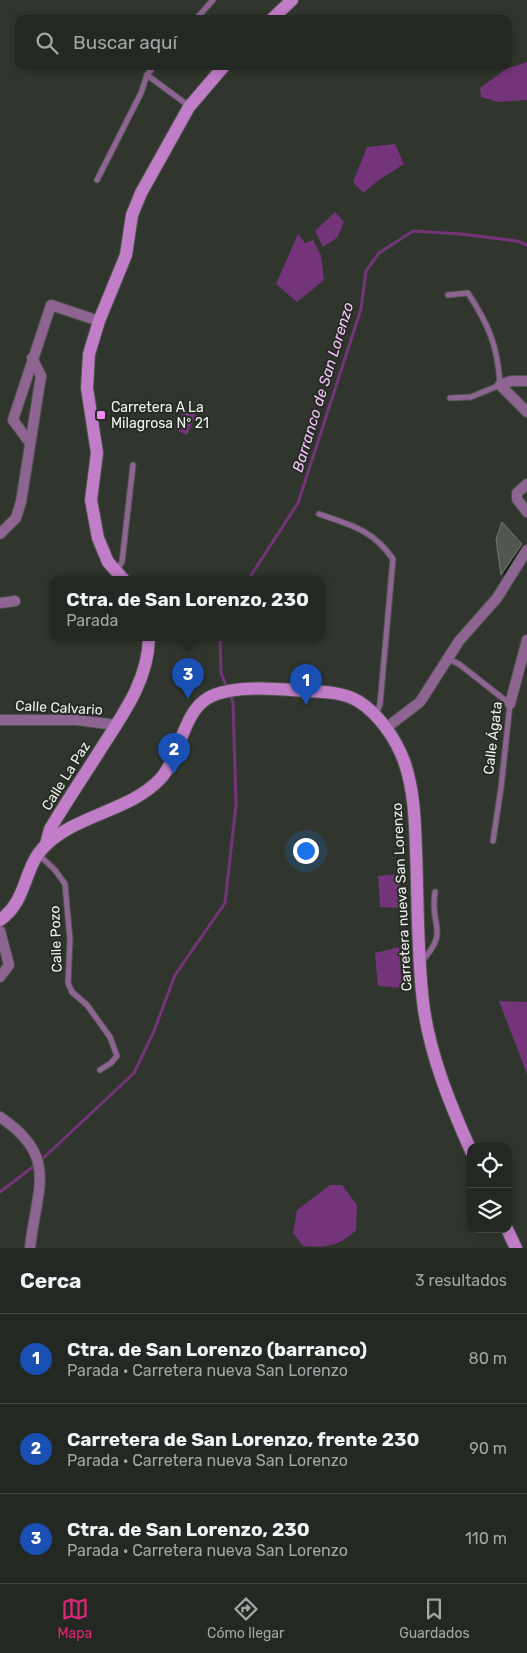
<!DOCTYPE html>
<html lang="es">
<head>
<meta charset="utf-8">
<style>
	body { margin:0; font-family:Rubik,sans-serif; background:#30342f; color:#f1f3f6 }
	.controls { position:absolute; right:15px; bottom:15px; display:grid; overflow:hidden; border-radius:10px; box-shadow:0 2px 12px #0003 }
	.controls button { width:45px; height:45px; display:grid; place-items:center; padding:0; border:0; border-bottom:1px solid #414440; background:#242822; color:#f1f3f6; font:25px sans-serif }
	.you { position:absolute; left:305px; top:850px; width:18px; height:18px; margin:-12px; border:4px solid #fff; border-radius:50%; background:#1a73e8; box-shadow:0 0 0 8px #1a73e833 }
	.badge { display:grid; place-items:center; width:32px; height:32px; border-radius:50%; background:#db2777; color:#fff; font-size:16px; font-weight:700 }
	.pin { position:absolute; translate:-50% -41px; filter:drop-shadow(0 1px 2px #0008) }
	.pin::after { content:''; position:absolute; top:26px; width:18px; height:15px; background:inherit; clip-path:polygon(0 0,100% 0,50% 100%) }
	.popup { position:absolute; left:50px; top:576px; width:275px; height:65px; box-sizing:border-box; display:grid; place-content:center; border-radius:10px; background:#242822; filter:drop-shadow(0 1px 4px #0005); font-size:16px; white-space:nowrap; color:#a3a6a5 }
	.popup b { font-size:19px; color:#f1f3f6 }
	.popup::after { content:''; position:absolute; left:50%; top:100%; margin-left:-10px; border:10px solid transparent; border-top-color:#242822 }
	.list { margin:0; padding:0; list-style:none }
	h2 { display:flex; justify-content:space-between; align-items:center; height:65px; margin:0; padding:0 20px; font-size:21px }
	h2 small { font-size:16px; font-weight:400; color:#a3a6a5 }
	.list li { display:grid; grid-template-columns:32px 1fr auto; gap:15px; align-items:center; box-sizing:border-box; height:90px; padding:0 20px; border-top:1px solid #414440 }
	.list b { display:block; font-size:19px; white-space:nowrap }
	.list p { margin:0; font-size:16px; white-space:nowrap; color:#a3a6a5 }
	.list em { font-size:16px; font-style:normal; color:#a3a6a5 }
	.icon { flex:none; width:28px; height:28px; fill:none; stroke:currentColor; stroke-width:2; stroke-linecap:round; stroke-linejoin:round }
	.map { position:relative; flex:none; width:527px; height:1248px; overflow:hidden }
	.search { position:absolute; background:#242822; box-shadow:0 2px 12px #0003; left:15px; right:15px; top:15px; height:55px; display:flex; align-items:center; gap:12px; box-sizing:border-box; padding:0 18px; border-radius:10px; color:#a3a6a5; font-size:19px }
	.sheet { height:335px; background:#242822 }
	nav { display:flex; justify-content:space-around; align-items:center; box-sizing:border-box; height:70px; border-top:1px solid #414440; background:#242822; font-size:14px; color:#a3a6a5 }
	nav a { display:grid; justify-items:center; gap:2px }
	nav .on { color:#db2777 }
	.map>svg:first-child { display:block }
	.water { fill:#743479 }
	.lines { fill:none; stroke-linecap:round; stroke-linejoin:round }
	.stream { stroke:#743479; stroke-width:3 }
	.building { fill:#51574f; stroke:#70776e; filter:url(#shadow) }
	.lane-casing { stroke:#4f544d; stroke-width:7 }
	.street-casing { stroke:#4f544d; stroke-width:12 }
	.secondary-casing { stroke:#4f544d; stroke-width:14 }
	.lane { stroke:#8e6492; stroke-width:5 }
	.street { stroke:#8e6492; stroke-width:10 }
	.secondary { stroke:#c17dc7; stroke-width:12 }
	.poi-dot { fill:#ef8bf7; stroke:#262c24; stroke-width:2 }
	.labels { text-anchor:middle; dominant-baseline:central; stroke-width:4; stroke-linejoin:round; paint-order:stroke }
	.poi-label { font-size:14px; fill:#eff2ee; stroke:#262c24; text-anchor:start }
	.street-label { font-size:14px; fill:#eff2ee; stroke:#262c24 }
	.water-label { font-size:15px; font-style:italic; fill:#f8c3fc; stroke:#262c24 }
</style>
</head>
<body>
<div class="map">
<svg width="527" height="1248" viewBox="0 0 527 1248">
	<defs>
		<filter id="shadow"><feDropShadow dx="3.5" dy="3.5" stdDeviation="0" flood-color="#0009"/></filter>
	</defs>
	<rect width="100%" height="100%" fill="#30362e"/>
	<g class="water">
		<path d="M527,62v38l-29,2 -17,-5 -1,-9 26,-19z"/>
		<path d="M395,144l9,20 -25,16 -16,13 -10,-11 14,-35z"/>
		<path d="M335,212l9,10 -7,16 -14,9 -8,-16z"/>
		<path d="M298,234l7,9 8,-3 8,15 3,25 -27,22 -21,-18z"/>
		<path d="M184,410l12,5 -9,20 -12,-6z"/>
		<path d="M401,874l-3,34 -18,-1 -2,-31z"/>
		<path d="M399,947l3,41 -24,-2 -3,-33z"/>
		<path d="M499,1001l28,1v72z"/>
		<path d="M330,1185h12l15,20 -1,25c-16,16 -30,18 -53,16l-10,-13 4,-23z"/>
	</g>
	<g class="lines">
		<g class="stream">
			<path d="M248,580l50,-77 63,-194 5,-38 13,-18 34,-22 48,3 56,7 10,4"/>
			<path d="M220,638l1,35 6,15"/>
			<path d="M0,1192l38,-29 96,-90 20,-42 21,-56 50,-72 11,-98 -3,-103 -3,-8"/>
		</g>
	</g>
	<path class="building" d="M502,522l20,22 -21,31 -5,-36z"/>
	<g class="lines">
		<g class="lane-casing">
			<g id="lane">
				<path d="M196,19l17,-19"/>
				<path d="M147,75l7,-9"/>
				<path d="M97,180l44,-87 6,-18 42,31"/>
				<path d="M448,295l20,-2c21,32 30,54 32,92l-29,12 -21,1"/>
				<path d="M319,514c32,11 54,16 74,45l-13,145 -4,11"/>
				<path d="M117,570l5,-8 11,-97"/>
				<path d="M448,659l11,5 51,40 -9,84 -8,53"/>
				<path d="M38,854l17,16 10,14 5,56 -2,43 4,9 15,13 23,32 7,19 -6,7 -11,7"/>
				<path d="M421,962c30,-32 8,-35 14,-70"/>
			</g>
		</g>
		<g class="street-casing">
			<g id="street">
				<path d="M527,381h-16l-11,4 27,27"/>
				<path d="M30,443l-17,-23 38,-115 48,16"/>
				<path d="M527,484l-10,9v6l10,13"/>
				<path d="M0,534l16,-16 5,-16 20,-126 -9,-18"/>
				<path d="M0,603l15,-2"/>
				<path d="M510,704l17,-64"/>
				<path d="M0,720h77l39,5"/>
				<path d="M386,728l34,-26 39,-61 38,-43 30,-48"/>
				<path d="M0,931l9,34 -9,12"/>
				<path d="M0,1117c60,40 36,72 30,131"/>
			</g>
		</g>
		<g class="secondary-casing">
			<g id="secondary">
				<path d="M272,19l20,-19"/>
				<path d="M124,580l-16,-18 -10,-24 -7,-38 6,-47 -10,-65 2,-34 10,-33 27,-66 6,-40 9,-22 48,-86 35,-41"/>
				<path d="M46,844l4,-15c15,-25 31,-49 47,-74 23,-37 51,-72 52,-117"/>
				<path d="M0,920c28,-19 23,-54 46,-75 32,-31 85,-34 115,-67 19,-21 22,-66 47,-80 20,-12 62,-10 85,-8 21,2 46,0 65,11 20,12 38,38 46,60 10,28 11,59 12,89 2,50 1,102 7,152 6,51 27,102 48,149"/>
				<path d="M507,1229l9,19"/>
			</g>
		</g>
		<use href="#lane" class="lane"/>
		<use href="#street" class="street"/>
		<use href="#secondary" class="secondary"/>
	</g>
	<rect class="poi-dot" x="96" y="410" width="10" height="10" rx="2.5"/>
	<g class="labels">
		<g class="poi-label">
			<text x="111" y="407">Carretera A La<tspan x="111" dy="16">Milagrosa Nº 21</tspan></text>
		</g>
		<g class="street-label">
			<text transform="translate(59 708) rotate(3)">Calle Calvario</text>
			<text transform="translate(493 738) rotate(-83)">Calle Ágata</text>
			<text transform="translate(66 776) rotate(-58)">Calle La Paz</text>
			<text transform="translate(402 897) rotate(-93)">Carretera nueva San Lorenzo</text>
			<text transform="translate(56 939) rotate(-92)">Calle Pozo</text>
		</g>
		<g class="water-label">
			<text transform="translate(323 387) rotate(-73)">Barranco de San Lorenzo</text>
		</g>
	</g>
</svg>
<div class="controls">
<button><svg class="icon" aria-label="locate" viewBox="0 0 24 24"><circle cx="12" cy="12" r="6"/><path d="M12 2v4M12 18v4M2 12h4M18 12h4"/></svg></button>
<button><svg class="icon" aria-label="layers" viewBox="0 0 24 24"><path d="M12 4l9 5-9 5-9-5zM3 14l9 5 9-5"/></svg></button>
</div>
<div class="you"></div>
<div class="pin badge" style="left:306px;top:705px;background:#1a4fb4">1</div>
<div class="pin badge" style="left:174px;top:774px;background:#1a4fb4">2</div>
<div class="pin badge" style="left:188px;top:699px;background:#1a4fb4">3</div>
<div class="popup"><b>Ctra. de San Lorenzo, 230</b>Parada</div>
<div class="search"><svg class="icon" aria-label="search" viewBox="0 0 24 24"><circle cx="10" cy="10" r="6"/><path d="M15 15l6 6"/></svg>Buscar aquí</div>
</div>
<section class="sheet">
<h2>Cerca<small>3 resultados</small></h2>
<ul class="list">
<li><span class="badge" style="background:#1a4fb4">1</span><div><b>Ctra. de San Lorenzo (barranco)</b><p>Parada · Carretera nueva San Lorenzo</p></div><em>80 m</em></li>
<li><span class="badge" style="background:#1a4fb4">2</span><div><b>Carretera de San Lorenzo, frente 230</b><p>Parada · Carretera nueva San Lorenzo</p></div><em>90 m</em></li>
<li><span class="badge" style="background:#1a4fb4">3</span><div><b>Ctra. de San Lorenzo, 230</b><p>Parada · Carretera nueva San Lorenzo</p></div><em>110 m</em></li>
</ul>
</section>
<nav>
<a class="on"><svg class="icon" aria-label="map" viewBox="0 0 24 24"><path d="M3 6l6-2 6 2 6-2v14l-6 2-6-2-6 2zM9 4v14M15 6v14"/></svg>Mapa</a>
<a><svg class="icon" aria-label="directions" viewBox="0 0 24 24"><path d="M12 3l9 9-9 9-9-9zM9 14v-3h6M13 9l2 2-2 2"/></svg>Cómo llegar</a>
<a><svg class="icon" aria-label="saved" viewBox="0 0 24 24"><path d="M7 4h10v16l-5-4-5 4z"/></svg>Guardados</a>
</nav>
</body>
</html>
